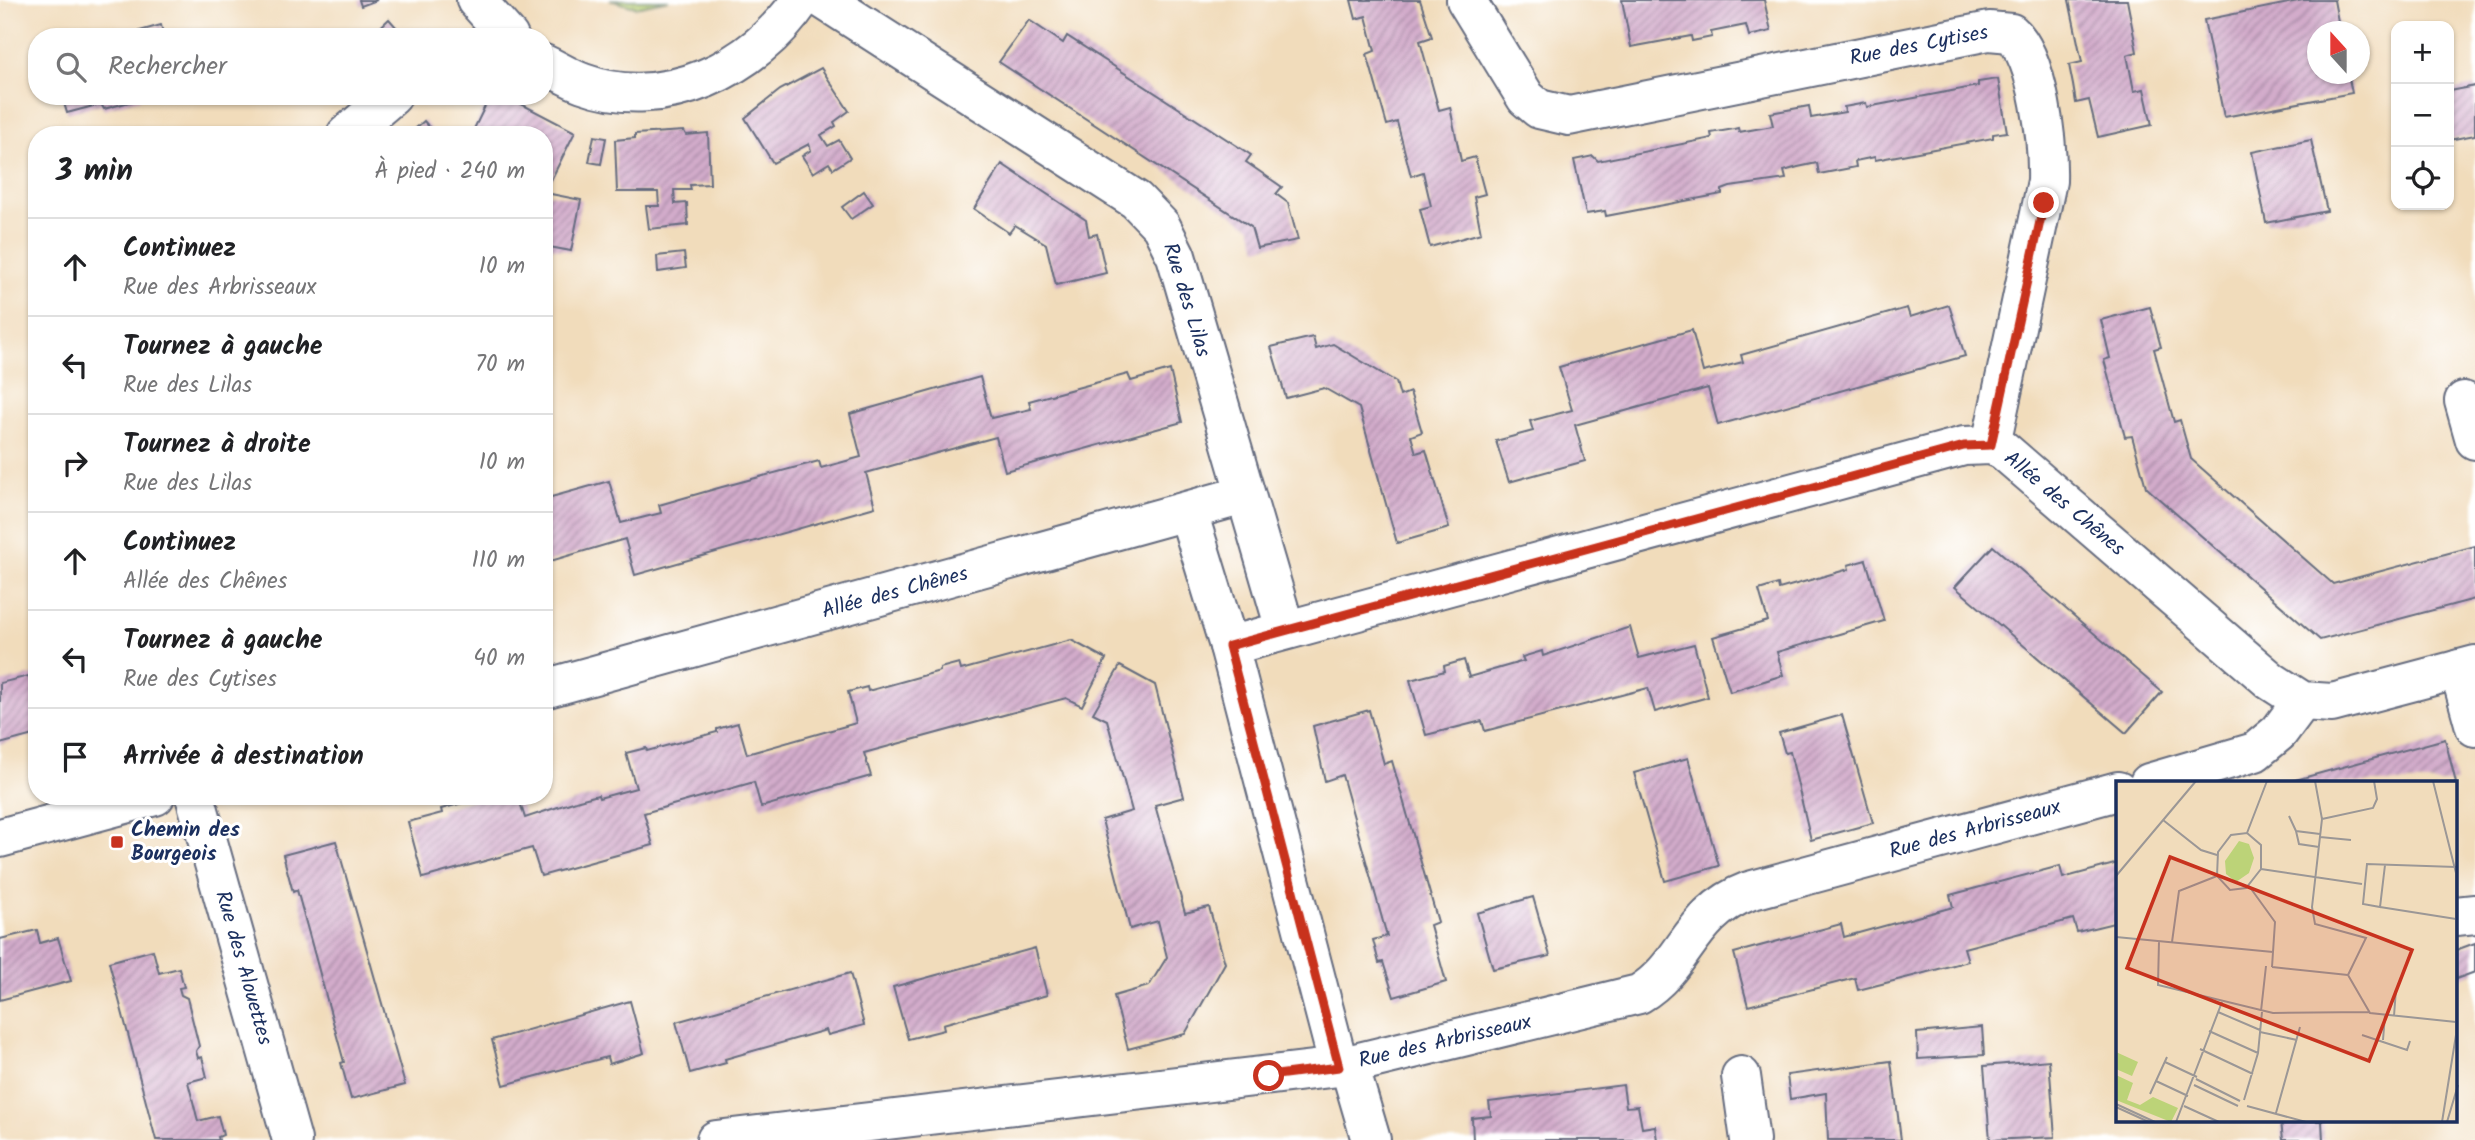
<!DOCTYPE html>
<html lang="fr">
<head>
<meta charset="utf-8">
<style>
	body { margin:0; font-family:Kalam,sans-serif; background:#f6f6f6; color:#202124 }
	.controls { position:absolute; right:21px; top:21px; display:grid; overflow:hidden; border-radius:14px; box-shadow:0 2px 5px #0004 }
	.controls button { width:63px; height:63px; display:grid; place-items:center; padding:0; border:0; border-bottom:2px solid #e0e0e0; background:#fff; color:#202124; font:35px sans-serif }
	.compass { position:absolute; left:2307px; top:21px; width:63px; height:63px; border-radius:50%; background:#fff; box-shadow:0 2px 5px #0004; rotate:339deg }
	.stop { position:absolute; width:21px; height:21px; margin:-16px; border:5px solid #c8321e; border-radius:50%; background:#fff }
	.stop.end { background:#c8321e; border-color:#fff; box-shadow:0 2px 7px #0008 }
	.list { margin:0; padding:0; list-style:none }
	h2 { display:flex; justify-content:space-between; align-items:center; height:91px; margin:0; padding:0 28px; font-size:30px }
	h2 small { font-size:23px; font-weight:400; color:#757577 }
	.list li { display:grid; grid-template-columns:46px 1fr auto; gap:21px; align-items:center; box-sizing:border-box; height:98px; padding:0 28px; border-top:2px solid #e0e0e0 }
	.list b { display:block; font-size:26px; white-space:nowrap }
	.list p { margin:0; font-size:23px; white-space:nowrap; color:#757577 }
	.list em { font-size:23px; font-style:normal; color:#757577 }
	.icon { flex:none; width:38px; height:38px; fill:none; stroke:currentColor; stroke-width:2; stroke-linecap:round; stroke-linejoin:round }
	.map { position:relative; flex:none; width:2475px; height:1140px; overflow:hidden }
	.search { position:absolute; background:#fff; box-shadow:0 2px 5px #0004; left:28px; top:28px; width:525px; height:77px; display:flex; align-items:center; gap:18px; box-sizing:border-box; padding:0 24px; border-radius:28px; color:#757577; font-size:26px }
	.panel { position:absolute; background:#fff; box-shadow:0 2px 5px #0004; left:28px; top:126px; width:525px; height:679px; border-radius:28px }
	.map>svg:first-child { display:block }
	.grass { fill:url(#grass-dots); stroke:#6c816b; stroke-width:2 }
	.building { fill:url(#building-hatch) }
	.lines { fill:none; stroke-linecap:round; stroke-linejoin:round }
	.minor-casing { stroke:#666c7f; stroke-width:42 }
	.minor { stroke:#fff; stroke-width:38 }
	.route { stroke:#c8321e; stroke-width:9 }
	.poi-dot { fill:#c8321e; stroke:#fff; stroke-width:2.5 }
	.labels { text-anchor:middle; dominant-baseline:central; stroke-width:6; stroke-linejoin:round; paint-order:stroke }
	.street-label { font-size:21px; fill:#1b2f5e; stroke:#fff }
	.poi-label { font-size:21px; font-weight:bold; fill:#1b2f5e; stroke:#fff; text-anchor:start }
	.inset-road { fill:none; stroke:#9b9796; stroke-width:2 }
	.view { fill:#c8321e; fill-opacity:0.15; stroke:#c8321e; stroke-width:3.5 }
	.inset-edge { fill:none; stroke:#1b2f5e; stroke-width:3.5 }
</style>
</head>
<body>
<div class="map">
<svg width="2475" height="1140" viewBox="0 0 2475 1140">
	<defs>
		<pattern id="grass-dots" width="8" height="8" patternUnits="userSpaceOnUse" patternTransform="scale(1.75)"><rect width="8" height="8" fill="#bcd378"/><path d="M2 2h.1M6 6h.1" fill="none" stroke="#a1b56a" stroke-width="1.8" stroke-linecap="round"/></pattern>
		<pattern id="building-hatch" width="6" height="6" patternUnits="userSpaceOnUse" patternTransform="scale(1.75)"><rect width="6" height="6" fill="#d3accb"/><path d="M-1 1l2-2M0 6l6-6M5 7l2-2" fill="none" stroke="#aa8ca8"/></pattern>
	</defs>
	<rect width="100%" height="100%" fill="#fff"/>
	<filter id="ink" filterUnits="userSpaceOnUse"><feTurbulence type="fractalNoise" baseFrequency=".0143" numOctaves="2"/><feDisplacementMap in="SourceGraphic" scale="14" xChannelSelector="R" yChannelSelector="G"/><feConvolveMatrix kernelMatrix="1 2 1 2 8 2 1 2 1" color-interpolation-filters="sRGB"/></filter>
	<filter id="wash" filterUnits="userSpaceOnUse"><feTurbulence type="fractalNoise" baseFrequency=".00686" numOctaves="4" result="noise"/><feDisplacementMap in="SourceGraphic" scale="28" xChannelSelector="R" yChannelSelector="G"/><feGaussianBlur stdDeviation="1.57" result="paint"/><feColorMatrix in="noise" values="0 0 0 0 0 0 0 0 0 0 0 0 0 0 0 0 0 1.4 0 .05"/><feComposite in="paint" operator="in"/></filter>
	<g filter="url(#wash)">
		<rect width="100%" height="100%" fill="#f1dcbb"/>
		<path class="grass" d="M610,0h59l-34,7z"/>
		<g id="blocks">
			<g class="building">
				<path d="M359,0h18l-16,6z"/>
				<path d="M1351,0h69l12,37 -12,4 19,69 11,-3 11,54 14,-4 6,22 4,15 -11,3 7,36 -51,14 -10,-38 11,-3 -8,-34 -12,4 -14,-54 -10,3 -20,-71 8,-3 -9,-35 -10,3z"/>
				<path d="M1622,0h142l7,31 -22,5 -3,-11 -35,7 1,5 -20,4 -1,-5 -60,11z"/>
				<path d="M2069,0h58l10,52 -10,3 7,36 10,-2 8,36 -54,12 -9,-37 -13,3 -3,-18 -4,-20 13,-3z"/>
				<path d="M2303,0h31l6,32h-22v42h30l4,19 -128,24 -20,-97z"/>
				<path d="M389,19l16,18h-35z"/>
				<path d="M1029,20l34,23 4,-7 184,119 -5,7 36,25 -6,7 12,9 10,37 -41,8 -6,-21 -252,-165z"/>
				<path d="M161,25l3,12h-42v-1z"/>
				<path d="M821,68l28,43 -15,11 2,4 -15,9 7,11 11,-6 11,18 -17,11 -4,-6 -16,10 -11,-17 9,-6 -2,-6 -36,19 -28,-45 35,-28z"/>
				<path d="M1998,79l9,53 -14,2v4l-118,22v-3l-20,4 1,6 -37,7 -2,-11 -19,4 -14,4 2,8 -56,8 -8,3v4l-116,22 -1,-5 -19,3 -12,-54 19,-4 5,5 114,-23 -1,-5 23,-4 4,-1 1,4 34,-6 -3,-13 17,-3 22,-4 2,12 34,-6 -1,-5 22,-4 1,4 111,-21v-4z"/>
				<path d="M2475,86v49l-26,5v-49z"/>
				<path d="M62,96h78v3l-36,10 -3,-5 -34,9z"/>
				<path d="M490,96l18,5 2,-3 65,34 -24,48 -7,-4v-41h-73z"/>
				<path d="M424,121l12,14h-28z"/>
				<path d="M684,131l2,4 22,-2 2,51 -20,1 1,5h-17l1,14 12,-1 1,22 -39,4 -3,-23h13l-1,-14h-41l-2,-52 20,-2v-4z"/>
				<path d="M594,136l12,2 -5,26 -12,-2z"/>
				<path d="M2311,140l16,71 -61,12 -14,-71z"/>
				<path d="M1002,164l84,56 3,16 8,-2 9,39 -50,12 -10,-41 -31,-19 -6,8 -35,-24z"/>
				<path d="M864,191l9,13 -22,15 -9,-12z"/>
				<path d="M546,193l35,7 -10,51 -27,-5z"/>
				<path d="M684,253l2,15 -28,4 -1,-16z"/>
				<path d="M1949,305l16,51 -247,69 -10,-37 -133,37 10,36 -76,21 -13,-41 37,-10 -3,-10 42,-11 -13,-43 133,-37 11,42 40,-10 -2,-7 166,-47 3,9z"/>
				<path d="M2150,307l11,40 -7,2 20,73 6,-2 11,39 142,125 142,-38v53l-155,41 -163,-143 -11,-10 -14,-51 -7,1 -21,-77 6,-2 -9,-38z"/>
				<path d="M1313,337l3,12 17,-5 63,38 4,14 10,-4 12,40 -11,4 5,17 10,-3 23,78 -52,15 -38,-135 -35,-20 -38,10 -15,-51z"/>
				<path d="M1170,370l12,52 -177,49 -9,-34 -63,17 -67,19 9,34 -240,68 -10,-36 -81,24v-64l65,-18 12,42 40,-10 -2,-8 63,-18 97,-26 2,7 40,-11 -11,-43 130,-37 11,41 40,-9 -2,-8 99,-27 3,7z"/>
				<path d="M1993,546l169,146 -36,41 -171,-146z"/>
				<path d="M1866,560l18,61 -107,31 6,23 -53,17 -17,-55 55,-16 -9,-31 19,-6 1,5 70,-20 -1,-4z"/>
				<path d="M1630,627l9,31 55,-14 14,53 -53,15 -7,-24 -163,43 -3,-10 -56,14 -16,-55 35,-9 -1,-5 20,-6 5,17 55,-16 -2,-4 20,-6 1,5z"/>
				<path d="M1071,640l35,19 -24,47 -16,-8 -202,55 7,23 -110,31 -7,-25 -110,31 9,32 -112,31 -9,-28 -109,30 -15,-56 34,-9 -1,-4 39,-11 1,4 20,-6h17l7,22 54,-18 19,-5 1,3 37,-10 -10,-35 20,-5 1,3 70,-19v-3l21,-6 9,31 109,-31 -8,-31 19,-5 1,4 72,-20v-3l19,-5 2,7z"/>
				<path d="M1120,666l35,19 29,112 -29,8 30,108 24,-6 16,56 -40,71 -57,15 -14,-53 35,-10 18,-29 -9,-36 -28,8 -28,-109 30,-9 -25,-91 -14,-7z"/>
				<path d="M37,674v60l-37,10v-61z"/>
				<path d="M1369,710l15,54 8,-3 46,161 -8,3 16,57 -52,15 -11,-35 -4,1 -6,-23 14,-4 -45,-161 -17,6 -12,-55z"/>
				<path d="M1842,715l31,108 -62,17 -21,-88 -5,1 -6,-20z"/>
				<path d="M2445,739l11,44h-168v-1z"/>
				<path d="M1688,758l31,108 -54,15 -31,-108z"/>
				<path d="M336,841l69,244 -54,14 -10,-36 3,-1 -47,-172 -4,2 -10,-37z"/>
				<path d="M2118,863v59l-41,10 -4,-13 -109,29 4,13 -55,15 -55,14 -3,-12 -107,28 -14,-53 107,-29 3,13 109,-30 -3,-12 110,-29 3,12z"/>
				<path d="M1533,897l17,59 -57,13 -16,-56z"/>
				<path d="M37,930l3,13 18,-5 13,43 -71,19v-61z"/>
				<path d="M2475,943v29l-19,7v-29z"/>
				<path d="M1035,948l12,47 -104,29 1,6 -36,9 -15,-52z"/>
				<path d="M153,950l6,23 20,-5 5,19 -5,1 2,7 6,3 12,48 -3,5 2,7 4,-1 5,20 -19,5 10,39 20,-5 5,19 -5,2 1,3h-63l-47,-178z"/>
				<path d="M850,973l14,52 -36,10 -2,-5 -101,29 1,4 -36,10 -14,-51z"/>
				<path d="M630,1001l14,52 -35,11 -2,-7 -103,28 -12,-45z"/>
				<path d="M1982,1027l2,28 -66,4 -1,-26z"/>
				<path d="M2049,1060l6,77 -65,3 -6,-74z"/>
				<path d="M1891,1061l10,79h-73l-2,-47 -36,6 -3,-24z"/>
				<path d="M1623,1085l3,22 12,-1 4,22 13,-2 2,14h-184l-1,-22 19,-2 -2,-14z"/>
				<path d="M2281,1121h41l1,19h-40z"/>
			</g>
		</g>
	</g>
	<g filter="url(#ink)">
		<use href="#blocks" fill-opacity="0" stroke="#666c7f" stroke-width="2"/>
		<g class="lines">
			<g class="minor-casing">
				<g id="minor">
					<path d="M476,0l33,37"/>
					<path d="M824,0l312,200 25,26 15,30 109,373"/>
					<path d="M1466,0l60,98 13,11 30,7 420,-85 22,2c28,24 37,112 36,148l-56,264"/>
					<path d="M544,64c13,6 25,14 39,19 82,30 172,-15 218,-83"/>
					<path d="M346,135l46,-39"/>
					<path d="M2464,401l11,39"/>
					<path d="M1188,512l41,134 735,-200 27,-1 12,5 268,231 31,20 30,2 143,-38"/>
					<path d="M1229,646l110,421"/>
					<path d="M2459,669l16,58"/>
					<path d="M544,689l700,-194"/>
					<path d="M2149,783l106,-31 24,-20 23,-31"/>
					<path d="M195,796l97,344"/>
					<path d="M0,838l155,-42"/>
					<path d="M2456,916l19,-2"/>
					<path d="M1349,1065l22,75"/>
					<path d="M1741,1076l9,64"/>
					<path d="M716,1140l623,-73 300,-73c48,-29 49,-80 110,-103l369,-100"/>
				</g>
			</g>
			<use href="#minor" class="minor"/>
		</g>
	</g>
	<g class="lines" filter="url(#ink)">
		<path class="route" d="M1269,1076l70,-9 -110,-421 735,-200 27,-1 53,-242"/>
	</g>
	<rect class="poi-dot" x="110" y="835" width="14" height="14" rx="3.5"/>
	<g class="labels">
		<g class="street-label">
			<text transform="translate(1919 46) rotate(-11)">Rue des Cytises</text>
			<text transform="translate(1186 300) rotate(73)">Rue des Lilas</text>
			<text transform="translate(2064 504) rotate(40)">Allée des Chênes</text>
			<text transform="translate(895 593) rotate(-15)">Allée des Chênes</text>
			<text transform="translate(1975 830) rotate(-15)">Rue des Arbrisseaux</text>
			<text transform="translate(243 968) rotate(74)">Rue des Alouettes</text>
			<text transform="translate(1445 1042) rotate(-13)">Rue des Arbrisseaux</text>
		</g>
		<g class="poi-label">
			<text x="131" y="830">Chemin des<tspan x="131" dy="24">Bourgeois</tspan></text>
		</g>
	</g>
	<g transform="translate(2116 781)">
		<rect width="341" height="341" fill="#f1dcbb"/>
		<path d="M123,60l10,3 5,14 -5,15 -13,9 -10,-8 -1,-13zM0,294l17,8 -6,17 13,5 13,-8 25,11 -7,14 -55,-22z" fill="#bcd378"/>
		<path d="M0,271l22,10 -6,14 -16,-7z" fill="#bcd378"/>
		<path class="inset-road" d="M199,0l7,38 -10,88 3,17 51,14 -18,37M317,0l23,92v162l-14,87M173,35l7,15 24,3M206,38l51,-11 4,-9 -3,-18M47,39l38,30 16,5M180,50l3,13 20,3M131,52l14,12v24l-15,19 -16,2 -13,-14 1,-24 13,-17zM131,52l20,-52M204,56l31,3M269,84l-5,42 -17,-3 4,-40 89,3M145,88l101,15M0,95l80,-95M133,105l26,36 -3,45M264,126l76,12M0,156l157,15M43,160l-1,44 115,28 96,-1M56,161l7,-51 38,-15M156,186l76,8M232,194l22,38 86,9M145,230l5,-45M102,231l42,18M278,235l2,-27M93,250l49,22M144,251l37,8M246,254l45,15 3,-9M267,259l2,-25M84,268l53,25M49,281l32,15M80,298l44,22M40,300l32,15M78,304l44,21M34,313l17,-37M128,319l14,-47 4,-41M0,323l39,18M68,325l35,16M131,325l59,16M0,326l33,15M160,332l24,-86M60,341l46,-120M331,341l11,-37"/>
		<path class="view" d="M54,76l242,93 -43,111 -242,-93z"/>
		<rect width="341" height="341" class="inset-edge"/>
	</g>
</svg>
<div class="controls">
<button>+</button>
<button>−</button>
<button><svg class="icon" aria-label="locate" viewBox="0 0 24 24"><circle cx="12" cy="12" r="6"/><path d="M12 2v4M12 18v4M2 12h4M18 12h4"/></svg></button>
</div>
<svg class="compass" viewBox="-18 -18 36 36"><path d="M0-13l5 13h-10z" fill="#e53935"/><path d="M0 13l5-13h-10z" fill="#757577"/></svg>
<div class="stop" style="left:1269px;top:1076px"></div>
<div class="stop end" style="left:2044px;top:203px"></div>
<div class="search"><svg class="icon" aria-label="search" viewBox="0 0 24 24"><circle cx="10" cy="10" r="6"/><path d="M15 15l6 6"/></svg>Rechercher</div>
<section class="panel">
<h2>3 min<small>À pied · 240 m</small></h2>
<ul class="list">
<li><svg class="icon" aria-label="ahead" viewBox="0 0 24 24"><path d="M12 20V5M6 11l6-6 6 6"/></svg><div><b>Continuez</b><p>Rue des Arbrisseaux</p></div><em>10 m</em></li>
<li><svg class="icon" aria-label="left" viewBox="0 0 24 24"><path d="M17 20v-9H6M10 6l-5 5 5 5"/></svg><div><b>Tournez à gauche</b><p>Rue des Lilas</p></div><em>70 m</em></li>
<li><svg class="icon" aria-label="right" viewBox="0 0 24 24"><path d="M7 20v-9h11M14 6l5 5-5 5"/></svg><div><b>Tournez à droite</b><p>Rue des Lilas</p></div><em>10 m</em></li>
<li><svg class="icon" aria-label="ahead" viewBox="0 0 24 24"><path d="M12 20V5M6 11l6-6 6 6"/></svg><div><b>Continuez</b><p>Allée des Chênes</p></div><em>110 m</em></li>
<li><svg class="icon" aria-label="left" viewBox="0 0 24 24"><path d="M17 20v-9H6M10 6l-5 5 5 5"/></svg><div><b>Tournez à gauche</b><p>Rue des Cytises</p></div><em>40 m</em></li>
<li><svg class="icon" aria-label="arrive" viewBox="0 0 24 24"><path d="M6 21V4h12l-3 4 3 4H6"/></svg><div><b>Arrivée à destination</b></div></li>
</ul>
</section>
</div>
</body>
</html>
